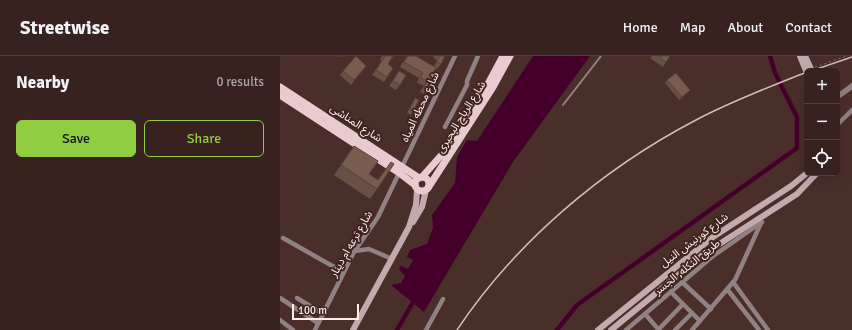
<!DOCTYPE html>
<html lang="en">
<head>
<meta charset="utf-8">
<style>
	body { margin:0; font-family:Signika,"Noto Sans Arabic",sans-serif; background:#432f2d; color:#f1f3f6 }
	.controls { position:absolute; right:12px; top:12px; display:grid; overflow:hidden; border-radius:6px; box-shadow:0 4px 16px #0002 }
	.controls button { width:36px; height:36px; display:grid; place-items:center; padding:0; border:0; border-bottom:1px solid #523f3e; background:#382220; color:#f1f3f6; font:20px sans-serif }
	.scale { position:absolute; left:12px; bottom:10px; width:67px; box-sizing:border-box; padding-left:4px; border:2px solid #ffede9; border-top:0; font-size:11px; line-height:14px; white-space:nowrap; color:#ffede9; -webkit-text-stroke:3px #3f2420; paint-order:stroke }
	.list { margin:0; padding:0; list-style:none }
	h2 { display:flex; justify-content:space-between; align-items:center; height:52px; margin:0; padding:0 16px; font-size:17px }
	h2 small { font-size:13px; font-weight:400; color:#aba4a5 }
	.actions { display:flex; gap:8px; padding:12px 16px }
	.actions a { flex:1; padding:9px 0; border:1px solid #90cd41; border-radius:6px; text-align:center; font-size:14px; color:#90cd41 }
	.actions .main { background:#90cd41; color:#111 }
	.icon { flex:none; width:22px; height:22px; fill:none; stroke:currentColor; stroke-width:2; stroke-linecap:round; stroke-linejoin:round }
	.map { position:relative; flex:none; width:572px; height:274px; overflow:hidden }
	header { display:flex; align-items:center; gap:24px; box-sizing:border-box; height:56px; padding:0 20px; background:#382220; border-bottom:1px solid #523f3e }
	header strong { font-size:19px }
	nav { display:flex; gap:22px; margin-inline-start:auto; font-size:14px }
	main { display:flex }
	aside { flex:1; background:#382220 }
	.map>svg:first-child { display:block }
	.water { fill:#44002a }
	.lines { fill:none; stroke-linecap:round; stroke-linejoin:round }
	.canal { stroke:#44002a; stroke-width:4.5 }
	.path { stroke:#88706c; stroke-width:1; stroke-dasharray:2 3; stroke-linecap:butt }
	.service { stroke:#908182; stroke-width:2 }
	.minor { stroke:#908182; stroke-width:4.5 }
	.tertiary { stroke:#908182; stroke-width:5.5 }
	.secondary { stroke:#c2aaad; stroke-width:6 }
	.primary { stroke:#e9cace; stroke-width:7 }
	.rail { stroke:#d1bdb9; stroke-width:1.5 }
	.wall { fill:#675044 }
	.shaded-wall { fill:#544137 }
	.building { fill:#785d4f; stroke:#544137 }
	.labels { text-anchor:middle; dominant-baseline:central; stroke-width:4; stroke-linejoin:round; paint-order:stroke }
	.street-label { font-size:11px; fill:#ffede9; stroke:#3f2420 }
</style>
</head>
<body>
<header>
<strong>Streetwise</strong>
<nav><a>Home</a><a>Map</a><a>About</a><a>Contact</a></nav>
</header>
<main>
<aside>
<h2>Nearby<small>0 results</small></h2>
<ul class="list">
</ul>
<div class="actions"><a class="main">Save</a><a>Share</a></div>
</aside>
<div class="map">
<svg width="572" height="274" viewBox="0 0 572 274">
	<rect width="100%" height="100%" fill="#4a2e2a"/>
	<path class="water" d="M253,0h57l-77,106 -89,150 -33,-27 10,-2 4,-7 -6,-7 2,-3 7,3 5,-9 -6,-3 3,-7 17,-6 6,-16 -1,-13 23,-32 2,-26 10,-17 10,1z"/>
	<g class="lines">
		<g class="canal">
			<path d="M117,274l19,-33"/>
			<path d="M277,274l20,-25 220,-157v-31l-22,-44 -5,-17"/>
		</g>
		<path class="path" d="M535,11l32,-11"/>
		<path class="service" d="M283,49l38,-49"/>
		<g class="minor">
			<path d="M557,69l15,-15"/>
			<path d="M165,71l22,-42v-4l11,-25"/>
			<path d="M3,182l60,34"/>
			<path d="M75,195l14,-2 23,10"/>
			<path d="M402,226l29,27"/>
			<path d="M453,226l35,48"/>
			<path d="M447,233l32,41"/>
			<path d="M391,236l29,29"/>
			<path d="M0,242l38,25"/>
			<path d="M17,242l26,16"/>
			<path d="M365,258l14,16"/>
			<path d="M0,264l13,10"/>
			<path d="M35,274l39,-78 24,-35 77,-161"/>
			<path d="M146,274l17,-31"/>
			<path d="M346,274l87,-74 49,-34"/>
			<path d="M378,274l25,-26"/>
			<path d="M395,274l17,-17"/>
			<path d="M412,274l43,-50 26,-57"/>
		</g>
		<path class="tertiary" d="M557,41l15,-11"/>
		<g class="secondary">
			<path d="M520,0l7,17"/>
			<path d="M525,0l7,15"/>
			<path d="M133,166l9,-15 4,-17"/>
			<path d="M73,274l56,-103 7,-22 1,-15"/>
			<path d="M318,274l115,-93 78,-51 16,-13"/>
			<path d="M331,274l93,-76 93,-60 20,-21"/>
		</g>
		<g class="primary">
			<path d="M0,31l139,91"/>
			<path d="M0,39l118,77 17,13"/>
			<circle cx="142" cy="128" r="7"/>
			<path d="M142,121l24,-27 42,-66 15,-28"/>
			<path d="M148,132l65,-101 17,-31"/>
		</g>
		<g class="rail">
			<path d="M531,15l41,-14"/>
			<path d="M177,274c59,-88 145,-161 239,-210 36,-19 73,-33 111,-48"/>
		</g>
	</g>
	<g class="wall">
		<path d="M102,0h11l-5,8 5,4 -9,14 -12,-7 10,-14 -2,-1z"/>
		<path d="M127,0l27,10 3,-5 -4,-5h12l-4,8 -4,5 -1,-1 -3,5 -6,16 -3,5 -4,-2 4,-6 -7,-3 2,-5 -19,-11z"/>
		<path d="M372,0h18l-7,11 -13,-9z"/>
		<path d="M86,10l-15,19 -11,-10 3,-4z"/>
		<path d="M119,15l1,14 -4,5 -7,-4z"/>
		<path d="M387,24l21,13 -9,7 -14,-17z"/>
		<path d="M135,42l-2,13 -2,4 -4,-2z"/>
		<path d="M74,90l15,28 8,15 -7,10 -36,-24z"/>
	</g>
	<g class="shaded-wall">
		<path d="M51,0h12l-1,1z"/>
		<path d="M86,10l-3,5 -12,14 3,-5z"/>
		<path d="M410,34l-2,3 -9,7 3,-3z"/>
	</g>
	<g class="building">
		<path d="M76,0l10,10 -12,14 -11,-9z"/>
		<path d="M105,0h8l-5,8 5,4 -6,9 -11,-7z"/>
		<path d="M128,0h8l20,12 -3,5 2,2 -8,14 -3,-2 3,-6 -7,-4 3,-4 -19,-11z"/>
		<path d="M160,0h5l-4,8 -4,-2z"/>
		<path d="M379,0h11l-4,6z"/>
		<path d="M119,15l7,4 -6,10 -7,-4z"/>
		<path d="M396,17l14,17 -8,7 -15,-17z"/>
		<path d="M135,42l4,2 -6,11 -3,-2z"/>
		<path d="M74,90l24,15 -9,13 9,6 13,-18 3,2 -17,25 -36,-24z"/>
	</g>
	<g class="labels">
		<g class="street-label">
			<text transform="translate(140 51) rotate(-65)">شارع محطه المياه</text>
			<text transform="translate(181 61) rotate(-58)">شارع الرياح البحيرى</text>
			<text transform="translate(76 67) rotate(33)">شارع المناشى</text>
			<text transform="translate(414 184) rotate(-37)">شارع كورنيش النيل</text>
			<text transform="translate(71 188) rotate(-60)">شارع ترعه ام دينار</text>
			<text transform="translate(407 211) rotate(-39)">طريق النكله, الجسر</text>
		</g>
	</g>
</svg>
<div class="controls">
<button>+</button>
<button>−</button>
<button><svg class="icon" aria-label="locate" viewBox="0 0 24 24"><circle cx="12" cy="12" r="6"/><path d="M12 2v4M12 18v4M2 12h4M18 12h4"/></svg></button>
</div>
<div class="scale">100 m</div>
</div>
</main>
</body>
</html>
